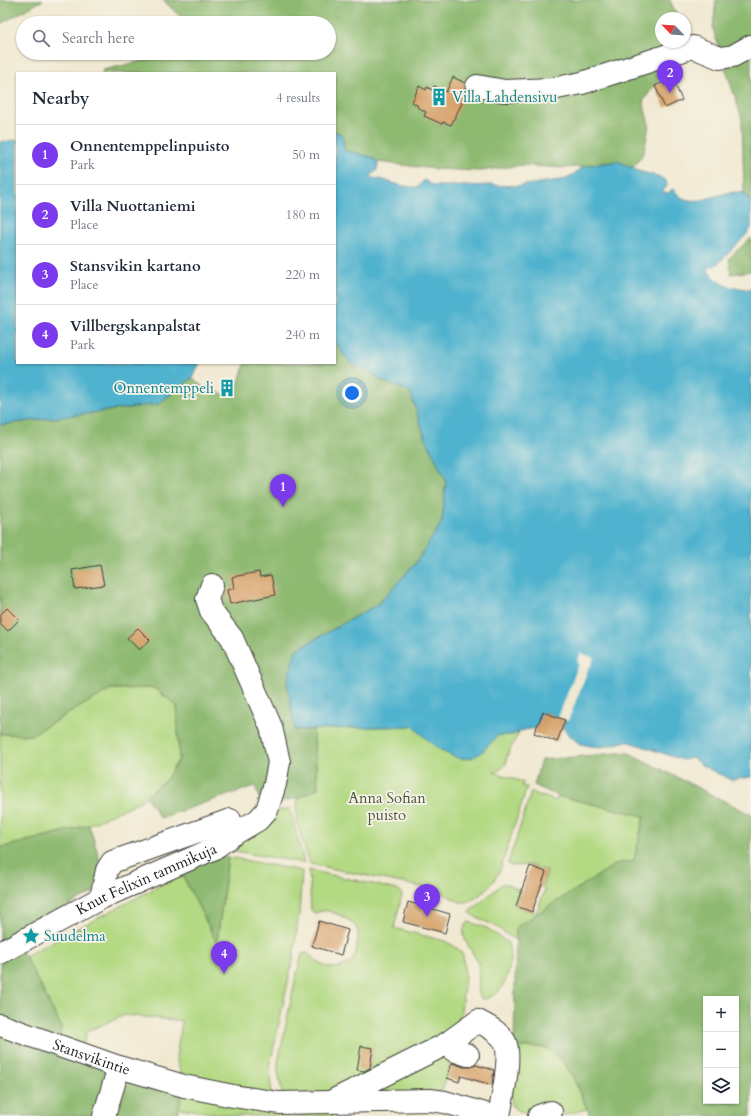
<!DOCTYPE html>
<html lang="en">
<head>
<meta charset="utf-8">
<style>
	body { margin:0; font-family:Cardo,serif; background:#f2f2f3; color:#1f2937 }
	.controls { position:absolute; right:12px; bottom:12px; display:grid; overflow:hidden; border-radius:0px; box-shadow:0 1px 3px #0004 }
	.controls button { width:36px; height:36px; display:grid; place-items:center; padding:0; border:0; border-bottom:1px solid #e0e1e3; background:#fff; color:#1f2937; font:20px sans-serif }
	.compass { position:absolute; left:655px; top:12px; width:36px; height:36px; border-radius:50%; background:#fff; box-shadow:0 1px 3px #0004; rotate:295deg }
	.you { position:absolute; left:352px; top:393px; width:14px; height:14px; margin:-10px; border:3px solid #fff; border-radius:50%; background:#1a73e8; box-shadow:0 0 0 6px #1a73e833 }
	.badge { display:grid; place-items:center; width:26px; height:26px; border-radius:50%; background:#7c3aed; color:#fff; font-size:13px; font-weight:700 }
	.pin { position:absolute; translate:-50% -33px; filter:drop-shadow(0 1px 2px #0008) }
	.pin::after { content:''; position:absolute; top:21px; width:14px; height:12px; background:inherit; clip-path:polygon(0 0,100% 0,50% 100%) }
	.list { margin:0; padding:0; list-style:none }
	h2 { display:flex; justify-content:space-between; align-items:center; height:52px; margin:0; padding:0 16px; font-size:17px }
	h2 small { font-size:13px; font-weight:400; color:#747a83 }
	.list li { display:grid; grid-template-columns:26px 1fr auto; gap:12px; align-items:center; box-sizing:border-box; height:60px; padding:0 16px; border-top:1px solid #e0e1e3 }
	.list b { display:block; font-size:15px; white-space:nowrap }
	.list p { margin:0; font-size:13px; white-space:nowrap; color:#747a83 }
	.list em { font-size:13px; font-style:normal; color:#747a83 }
	.icon { flex:none; width:22px; height:22px; fill:none; stroke:currentColor; stroke-width:2; stroke-linecap:round; stroke-linejoin:round }
	.map { position:relative; flex:none; width:751px; height:1116px; overflow:hidden }
	.search { position:absolute; background:#fff; box-shadow:0 1px 3px #0004; left:16px; top:16px; width:320px; height:44px; display:flex; align-items:center; gap:10px; box-sizing:border-box; padding:0 14px; border-radius:22px; color:#747a83; font-size:15px }
	.panel { position:absolute; background:#fff; box-shadow:0 1px 3px #0004; left:16px; top:72px; width:320px; height:292px; border-radius:0px }
	.map>svg:first-child { display:block }
	.green { fill:#b3d983; stroke:#687a50 }
	.forest { fill:#8eb971; stroke:#556a46; fill-rule:evenodd }
	.water { fill:#4fb2ce; stroke:#366775 }
	.pier { fill:#f0e8d0 }
	.building { fill:#d5a068 }
	.lines { fill:none; stroke-linecap:round; stroke-linejoin:round }
	.minor-casing { stroke:#3c3b37; stroke-width:24 }
	.minor { stroke:#fff; stroke-width:22 }
	.labels { text-anchor:middle; dominant-baseline:central; stroke-width:3.5; stroke-linejoin:round; paint-order:stroke }
	.culture-label { font-size:15px; fill:#0d838f; stroke:#f7f3e8; text-anchor:start }
	.park-label { font-size:15px; fill:#49553b; stroke:#f7f3e8 }
	.street-label { font-size:15px; fill:#1c1c1c; stroke:#f7f3e8 }
</style>
</head>
<body>
<div class="map">
<svg width="751" height="1116" viewBox="0 0 751 1116">
	<rect width="100%" height="100%" fill="#f7f3e8"/>
	<filter id="ink" filterUnits="userSpaceOnUse"><feTurbulence type="fractalNoise" baseFrequency=".025" numOctaves="2"/><feDisplacementMap in="SourceGraphic" scale="8" xChannelSelector="R" yChannelSelector="G"/><feConvolveMatrix kernelMatrix="1 2 1 2 8 2 1 2 1" color-interpolation-filters="sRGB"/></filter>
	<filter id="wash" filterUnits="userSpaceOnUse"><feTurbulence type="fractalNoise" baseFrequency=".012" numOctaves="4" result="noise"/><feDisplacementMap in="SourceGraphic" scale="16" xChannelSelector="R" yChannelSelector="G"/><feGaussianBlur stdDeviation="0.9" result="paint"/><feColorMatrix in="noise" values="0 0 0 0 0 0 0 0 0 0 0 0 0 0 0 0 0 1.4 0 .05"/><feComposite in="paint" operator="in"/></filter>
	<g filter="url(#wash)">
		<rect width="100%" height="100%" fill="#f0e8d0"/>
		<g class="green">
			<path d="M452,420l60,315 7,-3 -12,24 -1,8 -5,5 -7,3 29,10 -1,4 5,1 -27,83 -7,12 -10,10 -7,6 -10,4h-6l-24,-12 -126,-26 -7,-20 -7,-28 2,-18 20,-10 -5,-58h-18l1,-80 82,-46 46,-170z"/>
			<path d="M154,688l23,17 2,54 -14,22 -25,20 -51,24 -89,23v-114l31,1 80,-46z"/>
			<path d="M531,792l25,9 2,-5 86,20 -10,45 -16,2 -101,64 -1,13c-7,-3 -12,-8 -19,-13 -8,-5 -18,-7 -26,-13l-1,-2 2,-3 5,-3 26,-23 17,7 -5,16 18,6h4l8,-23 -3,-2 5,-16 -17,-6 -19,1 -3,-2v-2l7,-19z"/>
			<path d="M290,809l14,54 -81,-14 49,-38z"/>
			<path d="M228,857l74,14 -3,42 -6,46 -24,109 3,28 -89,-15 -7,-24 6,-36 -57,-6 -38,16 -5,18 -22,-7 1,-16 -36,-70 157,-82 35,69z"/>
			<path d="M309,870l68,15 23,6 2,4 -8,33 51,13 12,7 6,7 2,21 -5,44 -10,16 -115,56 -53,2 -4,-23v-8l17,-82 7,-27 5,-1c7,6 17,15 27,15 6,0 16,-4 19,-9 3,-5 7,-25 4,-30 -4,-9 -19,-15 -28,-18 -4,-1 -11,1 -15,2l-3,-3z"/>
			<path d="M469,922l18,6 21,15c1,5 2,11 2,16 0,17 -9,39 -28,40l-3,-4c-1,-10 1,-21 -1,-31 -3,-12 -24,-30 -9,-42z"/>
			<path d="M514,1047c11,0 22,-1 32,2 19,4 34,44 41,60l-27,7 -26,-4 -8,1 -9,-3 -5,-4 -1,-10z"/>
			<path d="M453,1053l-11,38 -102,7z"/>
			<path d="M182,1092l150,18 1,6h-101l-53,-8z"/>
		</g>
		<g class="forest">
			<path d="M0,0h43l-43,24z"/>
			<path d="M163,0h507l8,18h-17v24h24v-8l3,6 -45,61 6,24 -5,27 -11,16 -15,-7 -33,5 -21,2 -42,-3 -42,6 -44,-2 -58,-7 -7,-5 -27,-7 -1,-15 -8,-4v-58h-233l1,-3 74,-17h152v-30h-142z"/>
			<path d="M716,0h35v202l-7,-9 -2,-74 -29,-90z"/>
			<path d="M751,238v33l-20,3 -2,-16z"/>
			<path d="M335,341l8,13 11,13 11,1 15,12 30,12 14,42 22,47 -4,41 -27,42 -37,40 -82,46 -1,80h18l5,58 -20,10 -35,7 -8,-19 -95,32 -14,-22 19,-15 14,-22 -2,-53 -23,-18 -43,1 -80,46 -31,-1v-309l158,-21 34,-26 17,14h8l14,5c8,-9 9,-23 15,-34h89z"/>
			<path d="M627,752l121,61h3v303h-161c-9,-21 -20,-56 -42,-67 -7,-3 -25,-2 -34,-2l2,-120 102,-64 16,-2 10,-45 -86,-20 -24,-11 7,-25zM706,999h30v102h-30z"/>
			<path d="M89,825l13,42 -8,25 -82,44 13,20 36,70 -1,16 122,50 -4,24h-178v-268z"/>
			<path d="M214,854l14,3 -11,86 -35,-69z"/>
		</g>
		<g class="water">
			<path d="M335,131l8,4 1,15 27,7 7,5c0,7 -1,10 -7,13l1,3c16,1 31,11 46,9l6,-7 9,6h31l27,-1 27,1 49,-7 18,-13 33,-5 23,11 17,4 8,5 1,5 -4,5 1,2h5l3,-4c4,2 6,6 9,8 15,9 32,-2 47,-4 5,-1 11,-1 16,0l7,9v26l-4,6 -28,29 -10,5 -1,2c5,8 15,14 23,18 6,-2 13,2 20,1v488l-20,3 -28,-14 -11,-8 -9,2 -56,-19 -20,5 -10,1 -17,-3 -10,-8 -8,-9 3,-7 -22,-8 -7,16 -12,2 -12,5 -15,1c-7,8 -16,19 -26,22 -21,5 -45,-19 -58,-32l-118,4 -8,-48 9,-32 82,-46 37,-40 27,-42 4,-41 -22,-47 -14,-42 -30,-12 -15,-12 -11,-1 -11,-13 -8,-13z"/>
			<path d="M17,140v223h183l-8,15 -34,26 -158,21v-283z"/>
		</g>
		<path class="pier" d="M581,653l13,5 -4,9h-1l-21,54 -10,-3 21,-55 -2,-1z"/>
		<g id="blocks">
			<g class="building">
				<path d="M453,77l12,6v7l2,3 -16,32 -8,-3 -1,2 -18,-8 2,-4 -9,-5 1,-1 -6,-4 7,-16 7,4 1,-3 5,3 2,-4 12,6z"/>
				<path d="M672,78l10,22 -17,8 -10,-22z"/>
				<path d="M100,565l4,20 -29,4 -3,-19z"/>
				<path d="M259,572l1,5 11,-2 4,20 -45,9 -3,-14 7,-2 -2,-11z"/>
				<path d="M7,608l12,12 -11,11 -8,-8v-8z"/>
				<path d="M138,628l12,12 -11,10 -12,-12z"/>
				<path d="M543,712l22,8 -8,22 -23,-9z"/>
				<path d="M530,866l16,6 -14,40 -16,-6z"/>
				<path d="M408,902l42,12 -5,19 -42,-11z"/>
				<path d="M319,921l29,9 -7,25 -29,-9z"/>
				<path d="M361,1046l12,2 -3,20 -6,3 -7,-1z"/>
				<path d="M452,1063l12,4h7l5,-2 18,5 -2,15 -31,-9 -2,6 -12,-4z"/>
			</g>
		</g>
	</g>
	<g filter="url(#ink)">
		<use href="#blocks" fill-opacity="0" stroke="#3c3b37" stroke-width="1"/>
		<g class="lines">
			<g class="minor-casing">
				<g id="minor">
					<path d="M477,86l28,5 47,-2 30,-6 111,-36 27,11 13,-2 18,-10"/>
					<path d="M101,898l6,-28 5,-8 118,-42 4,14"/>
					<path id="s1" d="M0,953l101,-55 112,-49 21,-15 24,-14 9,-10 8,-26 4,-22 -8,-35 -39,-89 -21,-27 -4,-12 5,-14"/>
					<path id="s2" d="M0,1025l119,42 65,19 49,10 46,7 151,-3 15,2 47,14"/>
					<path d="M446,1044l7,6 15,5"/>
					<path d="M334,1100l112,-56 32,-23c9,5 22,11 27,21 7,15 -3,57 -6,74"/>
					<path d="M104,1116l15,-49"/>
					<path d="M539,1116l12,-4"/>
				</g>
			</g>
			<use href="#minor" class="minor"/>
		</g>
	</g>
	<defs>
		<g id="building-bare" transform="scale(1.38)"><path d="M-4-6H4V6H1V3H-1V6H-4ZM-2.5-4.3h1.7v1.8h-1.7ZM.8-4.3h1.7v1.8H.8ZM-2.5-1h1.7V.8h-1.7ZM.8-1h1.7V.8H.8Z" fill="#0f9aa8" stroke="#f7f3e8" stroke-width="2.5" paint-order="stroke"/></g>
		<g id="sight-bare" transform="scale(1.38)"><path d="M0-6L1.8-2.2L6-1.7L2.9 1.2L3.7 5.4L0 3.3L-3.7 5.4L-2.9 1.2L-6-1.7L-1.8-2.2Z" fill="#0f9aa8" stroke="#f7f3e8" stroke-width="2.5" paint-order="stroke"/></g>
	</defs>
	<g fill-rule="evenodd">
		<use href="#building-bare" x="439" y="97"/>
		<use href="#building-bare" x="227" y="388"/>
		<use href="#sight-bare" x="31" y="936"/>
	</g>
	<g class="labels">
		<g class="culture-label">
			<text x="452" y="97">Villa Lahdensivu</text>
			<text x="214" y="388" text-anchor="end">Onnentemppeli</text>
			<text x="44" y="936">Suudelma</text>
		</g>
		<g class="park-label">
			<text x="387" y="798">Anna Sofian<tspan x="387" dy="17">puisto</tspan></text>
		</g>
		<g class="street-label">
			<text stroke="none"><textPath href="#s1" startOffset="164">Knut Felixin tammikuja</textPath></text>
			<text stroke="none"><textPath href="#s2" startOffset="97">Stansvikintie</textPath></text>
		</g>
	</g>
</svg>
<div class="controls">
<button>+</button>
<button>−</button>
<button><svg class="icon" aria-label="layers" viewBox="0 0 24 24"><path d="M12 4l9 5-9 5-9-5zM3 14l9 5 9-5"/></svg></button>
</div>
<svg class="compass" viewBox="-18 -18 36 36"><path d="M0-13l5 13h-10z" fill="#e53935"/><path d="M0 13l5-13h-10z" fill="#747a83"/></svg>
<div class="you"></div>
<div class="pin badge" style="left:283px;top:507px">1</div>
<div class="pin badge" style="left:670px;top:93px">2</div>
<div class="pin badge" style="left:427px;top:917px">3</div>
<div class="pin badge" style="left:224px;top:974px">4</div>
<div class="search"><svg class="icon" aria-label="search" viewBox="0 0 24 24"><circle cx="10" cy="10" r="6"/><path d="M15 15l6 6"/></svg>Search here</div>
<section class="panel">
<h2>Nearby<small>4 results</small></h2>
<ul class="list">
<li><span class="badge">1</span><div><b>Onnentemppelinpuisto</b><p>Park</p></div><em>50 m</em></li>
<li><span class="badge">2</span><div><b>Villa Nuottaniemi</b><p>Place</p></div><em>180 m</em></li>
<li><span class="badge">3</span><div><b>Stansvikin kartano</b><p>Place</p></div><em>220 m</em></li>
<li><span class="badge">4</span><div><b>Villbergskanpalstat</b><p>Park</p></div><em>240 m</em></li>
</ul>
</section>
</div>
</body>
</html>
